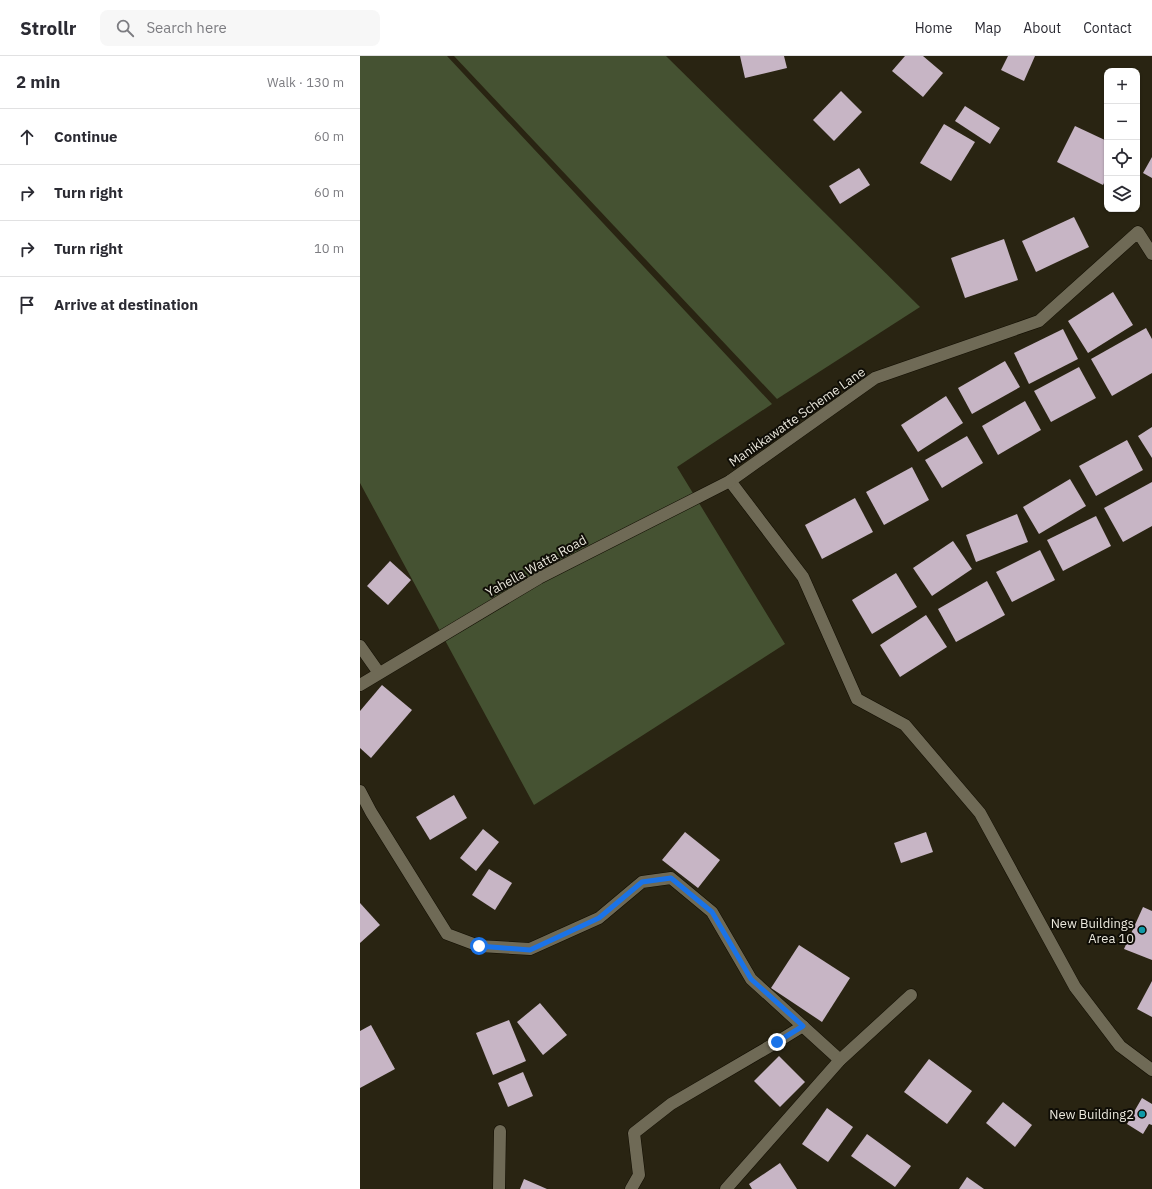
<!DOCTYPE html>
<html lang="en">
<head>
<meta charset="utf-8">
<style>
	body { margin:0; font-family:"IBM Plex Sans",sans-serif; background:#f7f7f7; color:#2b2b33 }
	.controls { position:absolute; right:12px; top:12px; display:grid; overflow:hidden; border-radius:8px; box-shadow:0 1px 3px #0004 }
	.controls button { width:36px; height:36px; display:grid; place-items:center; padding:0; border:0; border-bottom:1px solid #e1e1e2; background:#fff; color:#2b2b33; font:20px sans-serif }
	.stop { position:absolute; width:12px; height:12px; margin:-9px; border:3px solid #1a73e8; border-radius:50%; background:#fff }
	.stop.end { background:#1a73e8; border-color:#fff; box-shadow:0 1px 4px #0008 }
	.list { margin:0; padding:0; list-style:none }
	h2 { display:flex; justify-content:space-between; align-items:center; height:52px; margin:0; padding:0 16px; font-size:17px }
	h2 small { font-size:13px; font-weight:400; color:#7c7c81 }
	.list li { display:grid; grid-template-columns:26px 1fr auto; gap:12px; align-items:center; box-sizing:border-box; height:56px; padding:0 16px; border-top:1px solid #e1e1e2 }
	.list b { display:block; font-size:15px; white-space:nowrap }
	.list em { font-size:13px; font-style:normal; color:#7c7c81 }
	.icon { flex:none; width:22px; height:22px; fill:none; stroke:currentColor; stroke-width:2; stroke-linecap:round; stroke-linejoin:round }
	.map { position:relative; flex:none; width:792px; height:1133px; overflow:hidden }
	header { display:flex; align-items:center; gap:24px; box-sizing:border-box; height:56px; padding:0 20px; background:#fff; border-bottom:1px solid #e1e1e2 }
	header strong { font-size:19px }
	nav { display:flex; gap:22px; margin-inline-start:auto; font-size:14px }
	.search { width:280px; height:36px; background:#f7f7f7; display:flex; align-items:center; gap:10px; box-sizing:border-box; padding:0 14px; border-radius:8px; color:#7c7c81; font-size:15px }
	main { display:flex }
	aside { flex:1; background:#fff }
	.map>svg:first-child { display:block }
	.green { fill:#455232 }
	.building { fill:#c7b5c5 }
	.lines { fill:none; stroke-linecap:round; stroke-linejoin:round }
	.street-casing { stroke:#110d01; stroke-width:13 }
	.street { stroke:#6f6a56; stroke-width:12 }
	.route { stroke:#1a73e8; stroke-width:5 }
	.culture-dot { fill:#0f9aa8; stroke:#0f0d06; stroke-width:1.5 }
	.labels { text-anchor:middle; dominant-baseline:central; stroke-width:4; stroke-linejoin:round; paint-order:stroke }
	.street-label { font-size:13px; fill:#eae7dc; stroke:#0f0d06 }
	.poi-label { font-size:13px; fill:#eae7dc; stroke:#0f0d06; text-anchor:end }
</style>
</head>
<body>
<header>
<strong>Strollr</strong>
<div class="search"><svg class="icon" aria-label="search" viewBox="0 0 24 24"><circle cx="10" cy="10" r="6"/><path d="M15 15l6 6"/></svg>Search here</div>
<nav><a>Home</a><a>Map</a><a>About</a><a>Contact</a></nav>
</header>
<main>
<aside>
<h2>2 min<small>Walk · 130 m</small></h2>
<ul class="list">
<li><svg class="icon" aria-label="ahead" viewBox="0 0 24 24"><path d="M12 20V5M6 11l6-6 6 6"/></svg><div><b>Continue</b></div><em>60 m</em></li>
<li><svg class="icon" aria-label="right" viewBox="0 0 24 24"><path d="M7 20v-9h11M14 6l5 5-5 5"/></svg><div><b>Turn right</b></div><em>60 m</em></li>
<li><svg class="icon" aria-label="right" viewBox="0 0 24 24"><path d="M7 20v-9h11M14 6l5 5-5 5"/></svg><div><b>Turn right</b></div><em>10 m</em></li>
<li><svg class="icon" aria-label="arrive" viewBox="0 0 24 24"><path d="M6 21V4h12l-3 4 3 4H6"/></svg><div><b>Arrive at destination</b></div></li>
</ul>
</aside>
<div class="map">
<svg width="792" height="1133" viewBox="0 0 792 1133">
	<rect width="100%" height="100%" fill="#292412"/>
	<g class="green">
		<path d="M0,0h87l325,348 -95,63 108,177 -251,161 -174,-322z"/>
		<path d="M94,0h212l254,251 -143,92z"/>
	</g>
	<g class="building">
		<path d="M380,0h44l3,12 -42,10z"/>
		<path d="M545,0h18l20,17 -20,24 -31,-26z"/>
		<path d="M648,0h27l-11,25 -23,-11z"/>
		<path d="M481,35l21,21 -28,29 -21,-21z"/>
		<path d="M605,50l35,22 -10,16 -35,-23z"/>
		<path d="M584,68l31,18 -24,39 -31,-18z"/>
		<path d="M715,70l32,15v36l-4,8 -46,-23z"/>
		<path d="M792,101v21l-9,-5z"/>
		<path d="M499,112l11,17 -30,19 -11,-18z"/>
		<path d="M714,161l15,30 -53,25 -14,-31z"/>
		<path d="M644,183l14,41 -53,18 -14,-40z"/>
		<path d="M753,236l20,33 -45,28 -20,-32z"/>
		<path d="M786,272l6,11v34l-40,23 -21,-37z"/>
		<path d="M703,273l15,30 -49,25 -15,-31z"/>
		<path d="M645,305l15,26 -48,27 -14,-26z"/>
		<path d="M719,311l17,31 -45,24 -17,-31z"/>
		<path d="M586,340l17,27 -45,29 -17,-27z"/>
		<path d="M665,345l16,29 -43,25 -16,-29z"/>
		<path d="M792,371v31l-14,-22z"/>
		<path d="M607,380l16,27 -41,25 -17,-28z"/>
		<path d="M767,384l16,30 -47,26 -17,-30z"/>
		<path d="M552,411l17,33 -45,25 -18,-33z"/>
		<path d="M710,423l16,27 -47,28 -16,-27z"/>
		<path d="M792,426v44l-29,16 -19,-34z"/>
		<path d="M495,442l18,34 -51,27 -17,-34z"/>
		<path d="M657,458l11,28 -52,20 -10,-27z"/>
		<path d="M736,460l15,30 -48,25 -16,-31z"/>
		<path d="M593,485l19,28 -40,27 -19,-28z"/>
		<path d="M680,494l15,30 -43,22 -16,-30z"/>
		<path d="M30,505l21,19 -23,25 -21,-19z"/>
		<path d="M536,517l21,34 -45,27 -20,-34z"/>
		<path d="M627,525l18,34 -49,27 -18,-33z"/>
		<path d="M566,559l21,32 -47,30 -20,-32z"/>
		<path d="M22,629l30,25 -41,48 -11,-10v-37z"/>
		<path d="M94,739l13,23 -37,22 -14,-23z"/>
		<path d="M123,773l16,13 -23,29 -16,-13z"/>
		<path d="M325,776l35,28 -22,28 -36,-28z"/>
		<path d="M566,776l7,20 -32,11 -7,-20z"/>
		<path d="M129,813l23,14 -17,27 -23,-15z"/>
		<path d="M0,847l20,22 -20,18z"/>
		<path d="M783,851l9,4v49l-28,-11z"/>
		<path d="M439,889l51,33 -28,44 -51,-34z"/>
		<path d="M792,925v36l-15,-8z"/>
		<path d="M180,947l27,32 -24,20 -26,-33z"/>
		<path d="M149,964l17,41 -33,14 -17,-42z"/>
		<path d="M11,969l24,44 -35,19v-57z"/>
		<path d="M419,1000l26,26 -25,25 -26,-26z"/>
		<path d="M569,1003l43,32 -25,33 -43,-32z"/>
		<path d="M163,1016l10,24 -25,11 -10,-24z"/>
		<path d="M782,1042l10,6v21l-3,-1 -6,10 -16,-10z"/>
		<path d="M643,1046l29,23 -17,22 -29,-24z"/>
		<path d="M467,1052l26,19 -25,35 -26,-18z"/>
		<path d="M507,1078l44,32 -16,21 -44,-31z"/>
		<path d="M420,1107l17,26h-45l-3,-5z"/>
		<path d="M607,1121l17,12h-25z"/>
		<path d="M164,1123l23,10h-27z"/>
	</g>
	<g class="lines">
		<g class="street-casing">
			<g id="street">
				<path d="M792,198l-14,-22 -99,89 -164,57 -145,103 73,96 54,122 48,26 75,88 95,174 45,59 32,24"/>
				<path d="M0,590l19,27"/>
				<path d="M0,629l179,-107 191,-97"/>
				<path d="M0,735l11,21 76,122 32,12 51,3 69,-31 43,-36 29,-4 41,34 39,67 89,81"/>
				<path d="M139,1133l1,-58"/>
				<path d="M271,1133l8,-14 -5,-42 37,-29 106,-62 26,-16"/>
				<path d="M366,1133l114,-129 71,-65"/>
			</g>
		</g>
		<use href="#street" class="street"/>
	</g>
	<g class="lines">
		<path class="route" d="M119,890l51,4 69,-32 43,-36 29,-4 41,34 39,67 52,47 -26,16"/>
	</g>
	<g class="culture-dot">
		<circle cx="782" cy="874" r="4"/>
		<circle cx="782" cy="1058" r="4"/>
	</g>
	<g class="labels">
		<g class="street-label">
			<text transform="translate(437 361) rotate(-35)">Manikkawatte Scheme Lane</text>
			<text transform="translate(176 510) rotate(-29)">Yahella Watta Road</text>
		</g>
		<g class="poi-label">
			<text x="774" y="867">New Buildings<tspan x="774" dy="15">Area 10</tspan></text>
			<text x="774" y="1058">New Building2</text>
		</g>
	</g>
</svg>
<div class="controls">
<button>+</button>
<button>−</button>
<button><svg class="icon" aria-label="locate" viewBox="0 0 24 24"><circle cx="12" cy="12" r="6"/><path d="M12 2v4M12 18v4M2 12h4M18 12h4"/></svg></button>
<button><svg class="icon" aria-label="layers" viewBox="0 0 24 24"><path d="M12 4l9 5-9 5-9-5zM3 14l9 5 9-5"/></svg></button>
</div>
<div class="stop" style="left:119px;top:890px"></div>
<div class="stop end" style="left:417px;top:986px"></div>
</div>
</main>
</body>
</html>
